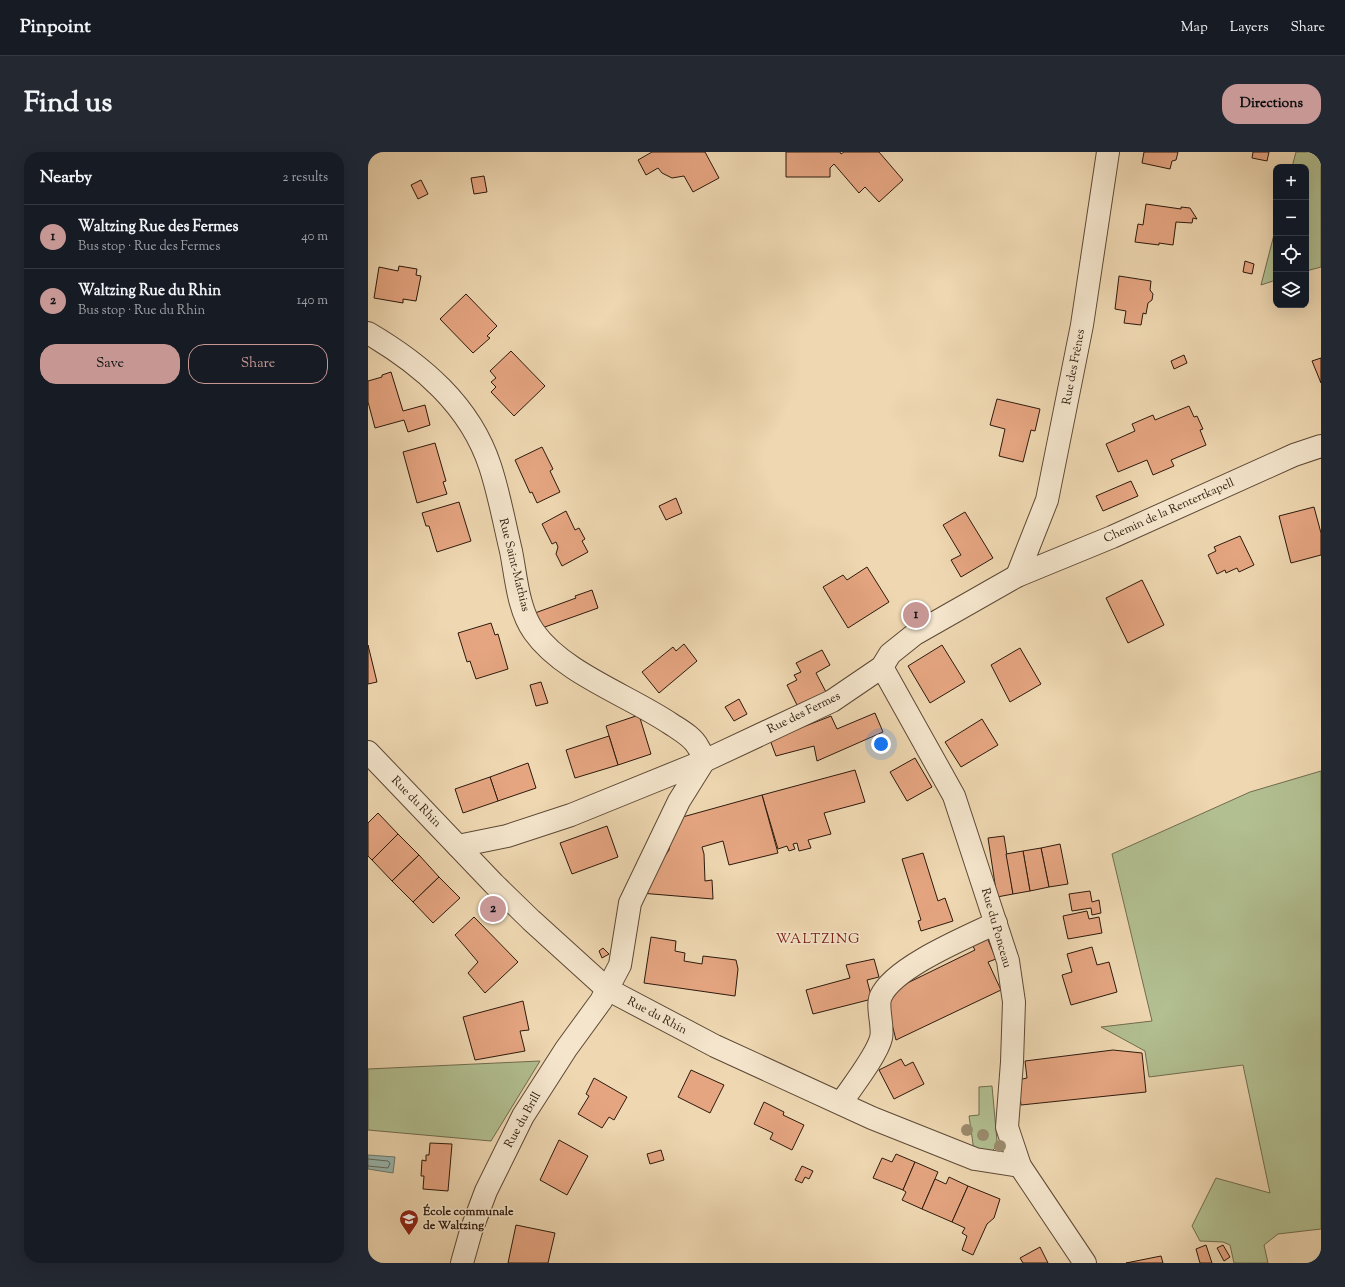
<!DOCTYPE html>
<html lang="en">
<head>
<meta charset="utf-8">
<style>
	body { margin:0; font-family:"Sorts Mill Goudy",serif; background:#242831; color:#f1f3f6 }
	.controls { position:absolute; right:12px; top:12px; display:grid; overflow:hidden; border-radius:8px; box-shadow:0 4px 16px #0002 }
	.controls button { width:36px; height:36px; display:grid; place-items:center; padding:0; border:0; border-bottom:1px solid #363941; background:#171b24; color:#f1f3f6; font:20px sans-serif }
	.you { position:absolute; left:513px; top:592px; width:14px; height:14px; margin:-10px; border:3px solid #fff; border-radius:50%; background:#1a73e8; box-shadow:0 0 0 6px #1a73e833 }
	.badge { display:grid; place-items:center; width:26px; height:26px; border-radius:50%; background:#c59692; color:#111; font-size:13px; font-weight:700 }
	.pin { position:absolute; translate:-50% -50%; border:2px solid #fff; box-shadow:0 1px 4px #0006 }
	.list { margin:0; padding:0; list-style:none }
	h2 { display:flex; justify-content:space-between; align-items:center; height:52px; margin:0; padding:0 16px; font-size:17px }
	h2 small { font-size:13px; font-weight:400; color:#9ea1a6 }
	.list li { display:grid; grid-template-columns:26px 1fr auto; gap:12px; align-items:center; box-sizing:border-box; height:64px; padding:0 16px; border-top:1px solid #363941 }
	.list b { display:block; font-size:15px; white-space:nowrap }
	.list p { margin:0; font-size:13px; white-space:nowrap; color:#9ea1a6 }
	.list em { font-size:13px; font-style:normal; color:#9ea1a6 }
	.actions { display:flex; gap:8px; padding:12px 16px }
	.actions a { flex:1; padding:9px 0; border:1px solid #c59692; border-radius:16px; text-align:center; font-size:14px; color:#c59692 }
	.actions .main { background:#c59692; color:#111 }
	.icon { flex:none; width:22px; height:22px; fill:none; stroke:currentColor; stroke-width:2; stroke-linecap:round; stroke-linejoin:round }
	.map { position:relative; flex:none; width:953px; height:1111px; overflow:hidden; border-radius:16px }
	header { display:flex; align-items:center; gap:24px; box-sizing:border-box; height:56px; padding:0 20px; background:#171b24; border-bottom:1px solid #363941 }
	header strong { font-size:19px }
	nav { display:flex; gap:22px; margin-inline-start:auto; font-size:14px }
	.intro { display:flex; align-items:center; justify-content:space-between; box-sizing:border-box; height:96px; padding:0 24px }
	h1 { margin:0; font-size:28px }
	.button { padding:10px 18px; border-radius:16px; background:#c59692; color:#111; font-size:14px; font-weight:700 }
	main { display:flex; gap:24px; padding:0 24px }
	aside { flex:1; background:#171b24; border-radius:16px; box-shadow:0 4px 16px #0002 }
	.map>svg:first-child { display:block }
	.green { fill:#b2bf91; stroke:#706c4e }
	.water { fill:#9ab8b0; stroke:#6e796e }
	.lines { fill:none; stroke-linecap:round; stroke-linejoin:round }
	.shore { stroke:#64695e; stroke-width:1 }
	.building { fill:#e5a581; stroke:#2d1a0c }
	.minor-casing { stroke:#5d4935; stroke-width:24 }
	.minor { stroke:#f4e5cc; stroke-width:22 }
	.tree { fill:#9a8b6c }
	.labels { text-anchor:middle; dominant-baseline:central; stroke-width:3; stroke-linejoin:round; paint-order:stroke }
	.street-label { font-size:12px; fill:#2d1a0c; stroke:#f4e5cc }
	.poi-label { font-size:12px; font-weight:bold; fill:#2d1a0c; stroke:#f4e5cc; text-anchor:start }
	.quarter-label { font-size:14px; letter-spacing:1px; fill:#7a1f14; stroke:#f4e5cc }
</style>
</head>
<body>
<header>
<strong>Pinpoint</strong>
<nav><a>Map</a><a>Layers</a><a>Share</a></nav>
</header>
<div class="intro"><h1>Find us</h1><a class="button">Directions</a></div>
<main>
<aside>
<h2>Nearby<small>2 results</small></h2>
<ul class="list">
<li><span class="badge">1</span><div><b>Waltzing Rue des Fermes</b><p>Bus stop · Rue des Fermes</p></div><em>40 m</em></li>
<li><span class="badge">2</span><div><b>Waltzing Rue du Rhin</b><p>Bus stop · Rue du Rhin</p></div><em>140 m</em></li>
</ul>
<div class="actions"><a class="main">Save</a><a>Share</a></div>
</aside>
<div class="map">
<svg width="953" height="1111" viewBox="0 0 953 1111">
	<rect width="100%" height="100%" fill="#eed7b1"/>
	<filter id="stains"><feTurbulence type="fractalNoise" baseFrequency=".005" numOctaves="4"/><feColorMatrix values="0 0 0 0 .2 0 0 0 0 .09 0 0 0 0 .02 0 0 0 .5 -.17"/></filter>
	<radialGradient id="worn" r=".72"><stop offset=".6" stop-color="#630" stop-opacity="0"/><stop offset="1" stop-color="#630" stop-opacity=".3"/></radialGradient>
	<g class="green">
		<path d="M928,0h25v115l-15,4v-104h-14z"/>
		<path d="M908,75v53l-15,5z"/>
		<path d="M953,619v458l-43,5 -14,11 4,18h-34l-4,-18 -7,-3 -23,-1 -8,-15 24,-48 54,15 -27,-128 -94,12 -4,-26 -44,-24 51,-6 -40,-167 138,-62z"/>
		<path d="M172,909l-49,80 -123,-11v-61z"/>
		<path d="M624,934l5,55 -2,7 -5,5 -16,-2 -5,-35 10,-1v-28z"/>
	</g>
	<path class="water" d="M0,1003l27,2 -2,16 -25,-4z"/>
	<g class="lines">
		<path class="shore" d="M0,1007l20,2 2,2 -2,5 -20,-2"/>
	</g>
	<g class="building">
		<path d="M284,0h53l14,26 -26,14 -9,-16 -12,2 -10,-5 -4,-5 -12,7 -8,-15z"/>
		<path d="M418,0h54l1,2 3,-2h35l24,28 -24,22 -14,-15 -6,6 -25,-29 -4,4v9h-44z"/>
		<path d="M776,0h34l-2,8 -4,1 -2,8 -28,-6z"/>
		<path d="M885,0h16l-2,9 -15,-3z"/>
		<path d="M116,24l3,16 -13,2 -3,-16z"/>
		<path d="M53,28l7,14 -10,5 -7,-14z"/>
		<path d="M778,52l35,5v-2l9,1 7,11 -4,-1 -1,5 -16,-1 -3,23 -14,-2v2l-24,-3 3,-18 5,1z"/>
		<path d="M877,109l9,3 -2,10 -9,-2z"/>
		<path d="M31,114l18,3 -1,6 5,1 -5,25 -13,-2v4l-29,-5 5,-31 19,4z"/>
		<path d="M751,124l32,5 -1,9 3,4 -1,6 -4,3 -2,11 -3,-1 -2,12 -17,-2 2,-12 -11,-2z"/>
		<path d="M98,142l31,32 -10,10 3,2 -17,15 -33,-34z"/>
		<path d="M143,199l34,35 -31,30 -23,-24 5,-5 -5,-5 5,-4 -6,-7z"/>
		<path d="M816,203l3,8 -13,6 -3,-8z"/>
		<path d="M953,206v25l-9,-22z"/>
		<path d="M23,220l12,39 22,-6 5,20 -22,7 -4,-12 -29,8 -7,-26v-21l14,-4v-2z"/>
		<path d="M629,247l43,10 -5,22 -4,-1 -8,32 -24,-6 6,-27 -15,-4z"/>
		<path d="M821,254l5,11 3,-1 6,13 -3,1 6,15 -35,15 3,6 -21,9 -6,-15 -29,12 -12,-28 29,-13 -3,-7 21,-9 2,5z"/>
		<path d="M67,291l11,38 -3,1 4,12 -30,9 -14,-51z"/>
		<path d="M174,295l11,22 -3,2 10,21 -23,11 -5,-11 -2,1 -15,-33z"/>
		<path d="M763,329l7,15 -35,15 -7,-15z"/>
		<path d="M308,346l6,15 -16,7 -7,-14z"/>
		<path d="M91,350l12,39 -34,11 -8,-26h-3l-4,-13z"/>
		<path d="M946,355l7,26v22l-30,8 -12,-47z"/>
		<path d="M198,359l9,19 4,-2 6,11 -3,2 6,11 -26,14 -6,-12 2,-7 -2,-5 -4,2 -10,-20z"/>
		<path d="M597,360l28,46 -32,19 -10,-17 10,-5 -18,-30z"/>
		<path d="M872,384l14,29 -15,7 -2,-4 -11,5 -1,-3 -8,4 -9,-19 8,-4 -2,-4z"/>
		<path d="M499,415l22,35 -41,26 -25,-41 20,-12 4,5z"/>
		<path d="M774,428l22,45 -36,18 -22,-45z"/>
		<path d="M224,438l6,18 -56,20 -7,-15 41,-15 -1,-2z"/>
		<path d="M123,471l4,12 3,-1 10,35 -32,10 -6,-18 -3,1 -9,-29z"/>
		<path d="M316,492l13,17 -38,32 -17,-21 31,-25 3,4z"/>
		<path d="M0,493l9,37 -9,2z"/>
		<path d="M574,493l23,37 -35,21 -22,-37z"/>
		<path d="M652,496l21,36 -31,18 -19,-37z"/>
		<path d="M454,498l8,15 -14,8 11,21 -28,15 -12,-24 10,-5 -3,-5 7,-3 -5,-9z"/>
		<path d="M173,530l7,21 -12,3 -6,-21z"/>
		<path d="M371,547l8,15 -13,7 -9,-14z"/>
		<path d="M507,561l8,19 -66,29 -3,-15 -38,10 -6,-16 61,-24 6,13z"/>
		<path d="M271,563l12,39 -33,11 -12,-39z"/>
		<path d="M614,567l16,26 -37,22 -16,-25z"/>
		<path d="M241,584l9,29 -43,13 -9,-28z"/>
		<path d="M547,606l17,29 -25,14 -17,-29z"/>
		<path d="M160,611l8,25 -38,13 -8,-24z"/>
		<path d="M487,618l10,32 -41,11 7,21 -23,6 3,8 -12,3 -2,-8 -4,1 2,5 -6,2 -2,-5 -9,3 -16,-54z"/>
		<path d="M122,625l8,24 -35,12 -8,-24z"/>
		<path d="M394,643l16,58 -49,12 -6,-24 -21,6 2,7 1,27 7,-1 1,19 -73,-6 29,-43 5,-25 5,-7z"/>
		<path d="M10,661l20,21 -26,26 -4,-4v-33z"/>
		<path d="M239,674l11,31 -46,17 -12,-31z"/>
		<path d="M30,682l21,21 -27,26 -20,-21z"/>
		<path d="M636,684l9,58 -16,3 -9,-59z"/>
		<path d="M692,692l8,40 -19,3 -8,-39z"/>
		<path d="M673,696l8,39 -19,4 -7,-40z"/>
		<path d="M655,699l7,40 -17,3 -7,-40z"/>
		<path d="M555,701l15,48 7,-3 8,23 -32,10 -3,-10 3,-1 -19,-61z"/>
		<path d="M51,703l20,22 -26,25 -21,-21z"/>
		<path d="M71,725l21,21 -27,25 -20,-21z"/>
		<path d="M722,739l2,11 7,-2 2,13 -9,2 -1,-7 -19,3 -3,-17z"/>
		<path d="M719,759l2,8 10,-2 3,16 -34,6 -5,-23z"/>
		<path d="M106,765l44,45 -33,31 -17,-20 10,-11 -23,-27z"/>
		<path d="M618,783l10,24 -8,3 13,28 -105,50 -9,-36v-11l88,-43 -5,-9z"/>
		<path d="M283,785l25,4 -1,10 10,2 -1,8 18,3 1,-8 33,4 2,9 -3,27 -91,-13z"/>
		<path d="M724,795l5,18 12,-3 8,30 -46,13 -9,-30 10,-3 -5,-18z"/>
		<path d="M235,796l6,6 -7,4 -3,-7z"/>
		<path d="M506,807l5,18 -12,3 5,19 -59,15 -7,-24 44,-12 -4,-13z"/>
		<path d="M155,849l6,29 -9,1 5,20 -50,9 -12,-43z"/>
		<path d="M745,898l29,3 4,39 -125,13 -3,-25 9,-2 -2,-17z"/>
		<path d="M533,907l4,7 8,-4 11,22 -30,15 -15,-29z"/>
		<path d="M323,918l33,15 -14,28 -32,-16z"/>
		<path d="M226,926l33,19 -13,23 -5,-3 -7,11 -24,-14 11,-18 -3,-2z"/>
		<path d="M396,950l20,10 -1,3 21,10 -12,25 -22,-11 3,-6 -19,-9z"/>
		<path d="M191,988l29,16 -21,39 -27,-15z"/>
		<path d="M62,991l22,1 -4,47 -25,-2 1,-13h-3l1,-16 4,1v-6h3z"/>
		<path d="M293,998l3,10 -14,4 -3,-10z"/>
		<path d="M528,1002l19,8 -12,28 -30,-12 9,-20 10,4z"/>
		<path d="M547,1010l23,10 -16,37 -20,-9 4,-8 -3,-2z"/>
		<path d="M434,1014l11,5 -4,8 -4,-2 -3,6 -7,-3z"/>
		<path d="M581,1025l19,9 -16,36 -30,-13 13,-30 11,5z"/>
		<path d="M600,1034l32,13 -6,19 -7,6 -14,31 -11,-5 5,-14 -5,-3 3,-5 -13,-6z"/>
		<path d="M148,1073l39,8 -7,30h-40z"/>
		<path d="M838,1093l6,18h-12l-4,-14z"/>
		<path d="M855,1093l7,12 -6,4 -7,-13z"/>
		<path d="M672,1095l8,16h-25l-3,-5z"/>
		<path d="M793,1104l2,7h-37z"/>
	</g>
	<g class="lines">
		<g class="minor-casing">
			<g id="minor">
				<path d="M0,181c53,31 102,72 122,133 9,27 14,56 21,85 5,25 7,59 23,81 29,41 94,63 137,92 9,6 22,13 27,23 3,4 4,9 6,14"/>
				<path d="M649,424l30,-76 35,-175 26,-173"/>
				<path d="M514,515l72,129 54,165 6,41 -2,60 -5,65 13,39 65,97"/>
				<path d="M0,600l126,132 37,36 76,69 108,57 157,72 103,41 45,7"/>
				<path d="M90,694l49,-10 64,-21 133,-54 128,-60 50,-34 8,-13 25,-20 102,-58 95,-39 182,-82 27,-9"/>
				<path d="M473,951c10,-15 36,-48 40,-65 3,-11 -5,-32 0,-42 13,-29 86,-59 115,-73"/>
				<path d="M94,1111l9,-32 15,-40 37,-75 43,-67 35,-48 19,-36 10,-62 49,-102 25,-40"/>
			</g>
		</g>
		<use href="#minor" class="minor"/>
	</g>
	<g class="tree">
		<circle cx="599" cy="978" r="6"/>
		<circle cx="615" cy="983" r="6"/>
		<circle cx="632" cy="994" r="6"/>
	</g>
	<defs>
		<g id="school-pin" transform="scale(1)"><path d="M0 17L-7.5 6A9.5 9.5 0 1 1 7.5 6Z" fill="#8f2418" stroke="#f4e5cc"/><path d="M0-5L7-2L0 1L-7-2ZM-4 1L0 2.5L4 1V4Q0 6-4 4Z" fill="#fff"/></g>
	</defs>
	<g fill-rule="evenodd">
		<use href="#school-pin" x="41" y="1067"/>
	</g>
	<g class="labels">
		<g class="street-label">
			<text transform="translate(706 215) rotate(-79)">Rue des Frênes</text>
			<text transform="translate(801 359) rotate(-24)">Chemin de la Rentertkapell</text>
			<text transform="translate(146 413) rotate(76)">Rue Saint-Mathias</text>
			<text transform="translate(436 561) rotate(-26)">Rue des Fermes</text>
			<text transform="translate(48 650) rotate(46)">Rue du Rhin</text>
			<text transform="translate(628 776) rotate(74)">Rue du Ponceau</text>
			<text transform="translate(289 864) rotate(28)">Rue du Rhin</text>
			<text transform="translate(155 968) rotate(-61)">Rue du Brill</text>
		</g>
		<g class="poi-label">
			<text x="55" y="1060">École communale<tspan x="55" dy="14">de Waltzing</tspan></text>
		</g>
		<g class="quarter-label">
			<text x="450" y="788">WALTZING</text>
		</g>
	</g>
	<rect width="100%" height="100%" filter="url(#stains)"/>
	<rect width="100%" height="100%" fill="url(#worn)"/>
</svg>
<div class="controls">
<button>+</button>
<button>−</button>
<button><svg class="icon" aria-label="locate" viewBox="0 0 24 24"><circle cx="12" cy="12" r="6"/><path d="M12 2v4M12 18v4M2 12h4M18 12h4"/></svg></button>
<button><svg class="icon" aria-label="layers" viewBox="0 0 24 24"><path d="M12 4l9 5-9 5-9-5zM3 14l9 5 9-5"/></svg></button>
</div>
<div class="you"></div>
<div class="pin badge" style="left:548px;top:463px">1</div>
<div class="pin badge" style="left:125px;top:757px">2</div>
</div>
</main>
</body>
</html>
